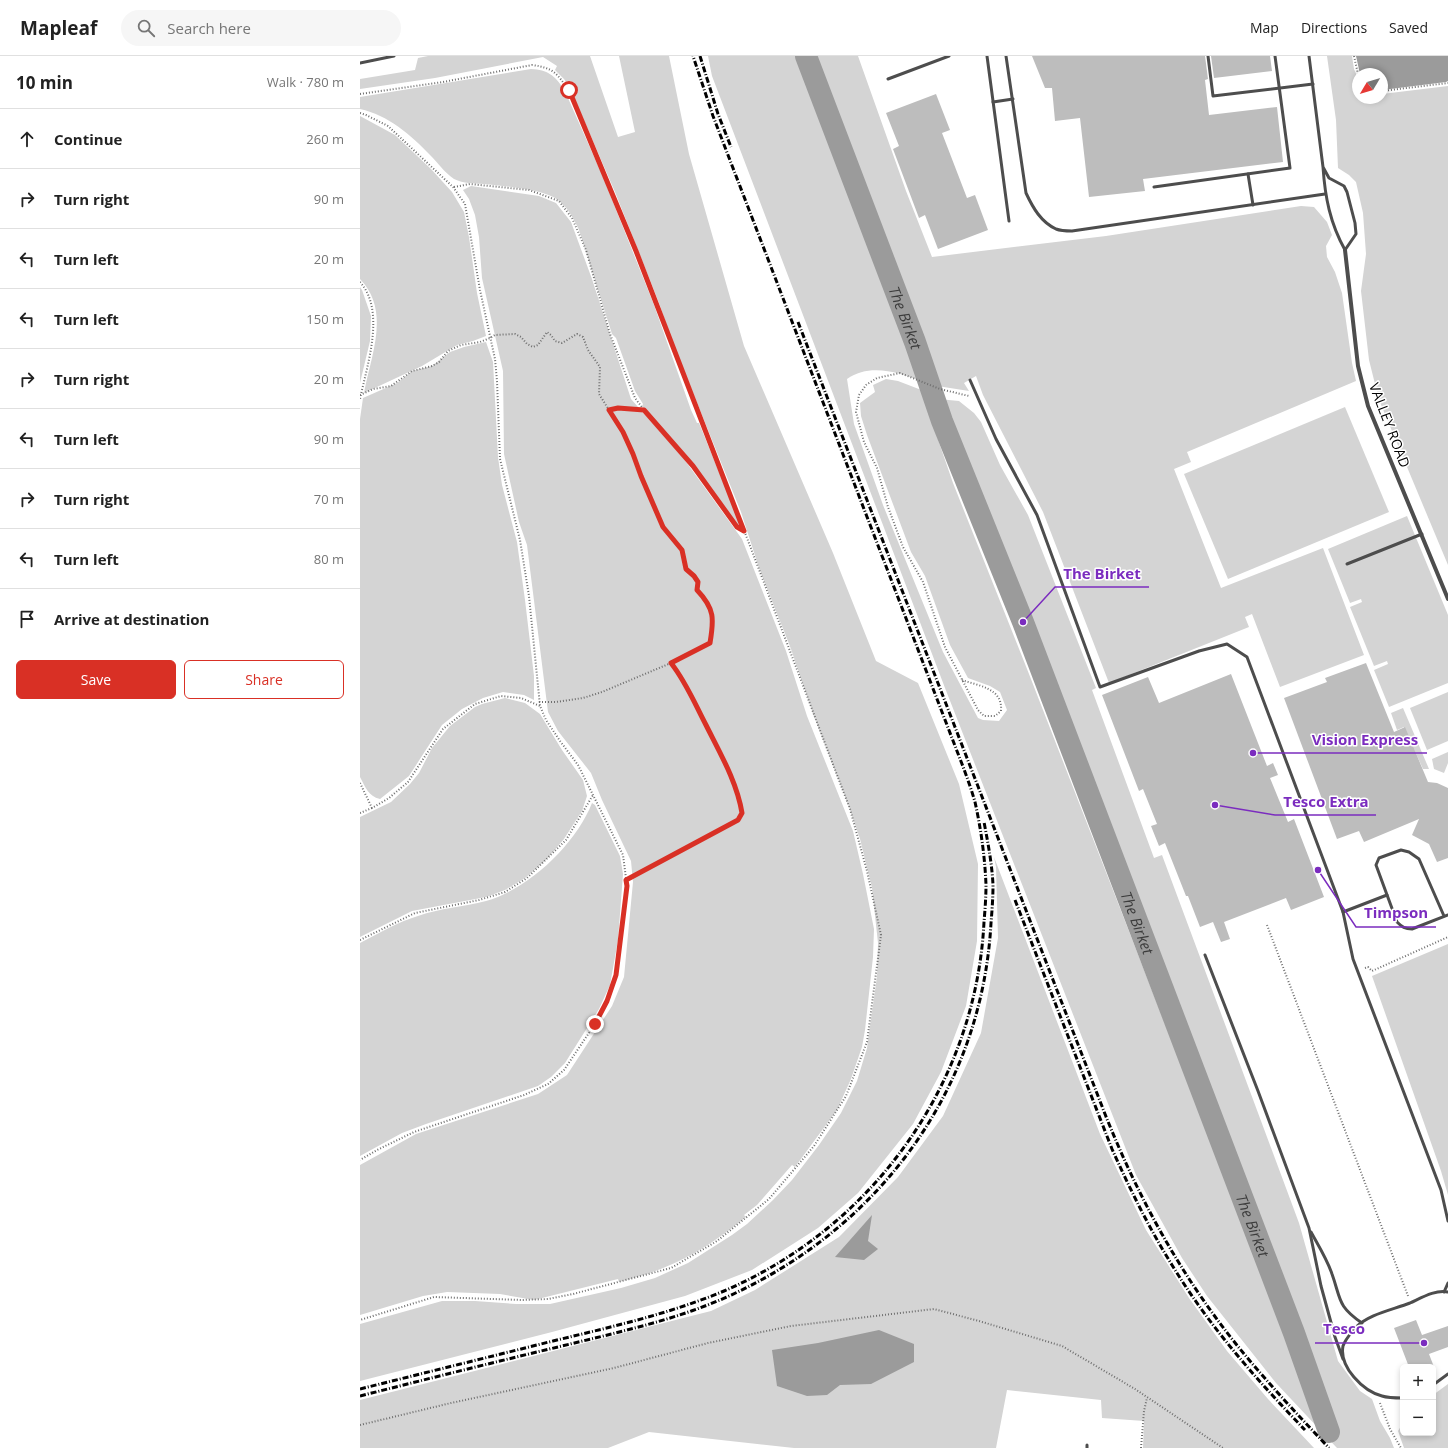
<!DOCTYPE html>
<html lang="en">
<head>
<meta charset="utf-8">
<style>
	body { margin:0; font-family:"Open Sans",sans-serif; background:#f6f6f6; color:#222 }
	.controls { position:absolute; right:12px; bottom:12px; display:grid; overflow:hidden; border-radius:6px; box-shadow:0 2px 6px #0003 }
	.controls button { width:36px; height:36px; display:grid; place-items:center; padding:0; border:0; border-bottom:1px solid #e0e0e0; background:#fff; color:#222; font:20px sans-serif }
	.compass { position:absolute; left:992px; top:12px; width:36px; height:36px; border-radius:50%; background:#fff; box-shadow:0 2px 6px #0003; rotate:232deg }
	.stop { position:absolute; width:12px; height:12px; margin:-9px; border:3px solid #d93025; border-radius:50%; background:#fff }
	.stop.end { background:#d93025; border-color:#fff; box-shadow:0 1px 4px #0008 }
	.list { margin:0; padding:0; list-style:none }
	h2 { display:flex; justify-content:space-between; align-items:center; height:52px; margin:0; padding:0 16px; font-size:17px }
	h2 small { font-size:13px; font-weight:400; color:#767676 }
	.list li { display:grid; grid-template-columns:26px 1fr auto; gap:12px; align-items:center; box-sizing:border-box; height:60px; padding:0 16px; border-top:1px solid #e0e0e0 }
	.list b { display:block; font-size:15px; white-space:nowrap }
	.list em { font-size:13px; font-style:normal; color:#767676 }
	.actions { display:flex; gap:8px; padding:12px 16px }
	.actions a { flex:1; padding:9px 0; border:1px solid #d93025; border-radius:6px; text-align:center; font-size:14px; color:#d93025 }
	.actions .main { background:#d93025; color:#fff }
	.icon { flex:none; width:22px; height:22px; fill:none; stroke:currentColor; stroke-width:2; stroke-linecap:round; stroke-linejoin:round }
	.map { position:relative; flex:none; width:1088px; height:1392px; overflow:hidden }
	header { display:flex; align-items:center; gap:24px; box-sizing:border-box; height:56px; padding:0 20px; background:#fff; border-bottom:1px solid #e0e0e0 }
	header strong { font-size:19px }
	nav { display:flex; gap:22px; margin-inline-start:auto; font-size:14px }
	.search { width:280px; height:36px; background:#f6f6f6; display:flex; align-items:center; gap:10px; box-sizing:border-box; padding:0 14px; border-radius:22px; color:#767676; font-size:15px }
	main { display:flex }
	aside { flex:1; background:#fff }
	.map>svg:first-child { display:block }
	.green { fill:#d4d4d4 }
	.water { fill:#9b9b9b }
	.lines { fill:none; stroke-linecap:round; stroke-linejoin:round }
	.river { stroke:#9b9b9b; stroke-width:22 }
	.building { fill:#bdbdbd }
	.path { stroke:#6f6f6f; stroke-width:2; stroke-dasharray:1 2; stroke-linecap:butt }
	.lane { stroke:#4d4d4d; stroke-width:3 }
	.street { stroke:#4d4d4d; stroke-width:4 }
	.rail { stroke:#000; stroke-width:3; stroke-dasharray:6 2 1 2; stroke-linecap:butt }
	.route { stroke:#d93025; stroke-width:5 }
	.labels { text-anchor:middle; dominant-baseline:central; stroke-width:3; stroke-linejoin:round; paint-order:stroke }
	.street-label { font-size:14px; fill:#000; stroke:#fff }
	.water-label { font-size:15px; font-style:italic; fill:#3c3c3c; stroke:#fff }
	.leader { fill:none; stroke:#7b2cbf; stroke-width:1.5 }
	.callout-dot { fill:#7b2cbf; stroke:#fff; stroke-width:1.5 }
	.callout-label { font-size:15px; text-anchor:middle; font-weight:bold; fill:#7b2cbf; stroke:#fff; stroke-width:3; stroke-linejoin:round; paint-order:stroke }
</style>
</head>
<body>
<header>
<strong>Mapleaf</strong>
<div class="search"><svg class="icon" aria-label="search" viewBox="0 0 24 24"><circle cx="10" cy="10" r="6"/><path d="M15 15l6 6"/></svg>Search here</div>
<nav><a>Map</a><a>Directions</a><a>Saved</a></nav>
</header>
<main>
<aside>
<h2>10 min<small>Walk · 780 m</small></h2>
<ul class="list">
<li><svg class="icon" aria-label="ahead" viewBox="0 0 24 24"><path d="M12 20V5M6 11l6-6 6 6"/></svg><div><b>Continue</b></div><em>260 m</em></li>
<li><svg class="icon" aria-label="right" viewBox="0 0 24 24"><path d="M7 20v-9h11M14 6l5 5-5 5"/></svg><div><b>Turn right</b></div><em>90 m</em></li>
<li><svg class="icon" aria-label="left" viewBox="0 0 24 24"><path d="M17 20v-9H6M10 6l-5 5 5 5"/></svg><div><b>Turn left</b></div><em>20 m</em></li>
<li><svg class="icon" aria-label="left" viewBox="0 0 24 24"><path d="M17 20v-9H6M10 6l-5 5 5 5"/></svg><div><b>Turn left</b></div><em>150 m</em></li>
<li><svg class="icon" aria-label="right" viewBox="0 0 24 24"><path d="M7 20v-9h11M14 6l5 5-5 5"/></svg><div><b>Turn right</b></div><em>20 m</em></li>
<li><svg class="icon" aria-label="left" viewBox="0 0 24 24"><path d="M17 20v-9H6M10 6l-5 5 5 5"/></svg><div><b>Turn left</b></div><em>90 m</em></li>
<li><svg class="icon" aria-label="right" viewBox="0 0 24 24"><path d="M7 20v-9h11M14 6l5 5-5 5"/></svg><div><b>Turn right</b></div><em>70 m</em></li>
<li><svg class="icon" aria-label="left" viewBox="0 0 24 24"><path d="M17 20v-9H6M10 6l-5 5 5 5"/></svg><div><b>Turn left</b></div><em>80 m</em></li>
<li><svg class="icon" aria-label="arrive" viewBox="0 0 24 24"><path d="M6 21V4h12l-3 4 3 4H6"/></svg><div><b>Arrive at destination</b></div></li>
</ul>
<div class="actions"><a class="main">Save</a><a>Share</a></div>
</aside>
<div class="map">
<svg width="1088" height="1392" viewBox="0 0 1088 1392">
	<rect width="100%" height="100%" fill="#fff"/>
	<g class="green">
		<path d="M68,0h162l28,81 17,-5 -16,-76h50l20,98 55,192 89,207 43,108 42,22 41,101 19,80 -1,77 -11,65 -25,66 -28,52 -55,69 -40,35 -66,42 -67,26 -133,36 -192,49v-57l82,-23h33l41,3h34l71,-16 34,-10 33,-15 44,-28 15,-11 26,-24 19,-20 27,-35 22,-32 16,-32 10,-33 10,-72 1,-33 -6,-55 -12,-49 -11,-32 -36,-93 -22,-65 -32,-81 -18,-56 -68,-169 -14,-40 -44,-111 -45,-104 -6,-9 -9,-9 2,-4 -14,-9 -108,21 -75,11v-10l55,-9 3,-12z"/>
		<path d="M348,0h90l125,326c-25,-10 -53,-19 -76,-3l7,45 29,81 60,147 35,66 5,2 16,1 8,-11 -7,-18 -10,-6 -22,-8 -18,-33 -25,-69 -14,-24 -44,-117 -6,-19 -1,-13 15,-11 -2,-7 13,-6 12,2 26,10 1,11 28,81 76,191 150,386 115,294 30,80 8,-4 -282,-746 -112,-285 21,2 15,12 7,9 19,43 28,50 68,173 -4,2 62,168 8,-3 137,368 39,138 22,30 12,8 8,22 10,17 4,10h-57l-61,-65 -69,-87 -25,-38 -46,-83 -191,-487 -233,-612z"/>
		<path d="M452,0h46l48,135 26,66 174,-21 195,-30 13,1 13,15 5,13 -6,11 1,11 8,15 7,21 10,70 4,18 -169,71 4,10 -17,7 47,119 102,-40 41,107 -84,32 -28,-73 -7,3 4,10 -140,56 -66,-171 -60,-117 -7,-19 -12,7 5,8 -38,-6 -3,-11 -3,-24z"/>
		<path d="M967,0h25l2,13 4,9v20h24v-4l66,-8v479l-69,-165 -10,-40 -8,-69 5,-37 -3,-41 -7,-31 -7,-7 -11,-7 -2,-48z"/>
		<path d="M171,13c17,1 23,6 33,20l39,88 51,128 37,105 6,13h2l37,91 5,17 -37,-53 -62,-72 1,-2 -8,-13 -19,-53 -4,-4 -33,-104c-5,-11 -11,-22 -21,-30 -15,-11 -55,-14 -74,-16 -11,-1 -20,0 -30,-5 -9,-6 -16,-16 -24,-24 -19,-20 -42,-40 -70,-46v-12z"/>
		<path d="M0,60l35,19 36,34 21,23 12,20 5,25 8,56 9,43 -13,5 -16,4 -35,21 -58,27c7,-38 27,-82 -4,-114z"/>
		<path d="M111,130l68,10 17,7 15,19 21,57 39,120 53,60 58,80 44,112 21,65 46,115 10,43 11,55 -1,28 -8,73 -3,17 -11,32 -14,31 -42,57 -3,-2 -35,40 -13,10 2,2c-19,15 -39,30 -61,41 -21,11 -43,18 -66,24l-1,-3 -84,21 -34,-6 -53,-2 -24,4 -63,19v-150l56,-31 122,-40 29,-19 45,-69 12,-29 9,-95 -2,-21 -29,-61 -11,-27 -33,-42 -10,-19 -21,-167 -8,-23 -15,-68 -1,-83 -21,-93 -3,-41 -4,-22 -6,-16 -6,-9z"/>
		<path d="M0,231l2,3 9,26 -1,25 -10,42z"/>
		<path d="M126,286l7,20 5,95 4,28 15,57 8,58 9,76v24l-10,-5 -21,-3 -20,6 -21,11 -20,16 -33,51 -29,23c-12,-3 -14,-11 -20,-22v-358l3,-21 34,-15 15,-12 20,-5 18,-14 14,-5z"/>
		<path d="M985,351l44,105 -161,67 -44,-105z"/>
		<path d="M1047,460l41,99v68l-59,24 -15,-37 14,-6 -1,-3 -13,5 -24,-59 12,-5 -1,-3 -11,4 -22,-54z"/>
		<path d="M1088,636v49l-21,9 -17,-42z"/>
		<path d="M145,642l20,5 15,11 22,36 21,30 4,16 -5,15 -18,28 -18,21 -21,18 -20,12 -19,7 -74,14 -52,26v-120l31,-15 19,-18 9,-11 13,-25 18,-22 25,-19 7,-3z"/>
		<path d="M1043,652l26,61h-6l-19,-42 -7,3 -6,-17z"/>
		<path d="M1088,696v11l-4,10 -10,-4 -2,-10z"/>
		<path d="M232,747l3,2 25,51 3,18 -5,66 -8,45 -11,24 -34,54 -14,14 -13,9 -112,38 -24,9 -42,23v-213c19,-10 38,-21 58,-27 22,-8 46,-9 68,-15 43,-12 90,-57 106,-98z"/>
		<path d="M634,801l106,277 46,96 43,68 38,53 41,48 46,49h-171l1,-27 -42,-3 -1,-18 -94,-10 -11,58h-202l-145,-16 -41,16h-248v-48l351,-89 44,-21 84,-53 59,-60 45,-61 38,-83 17,-95 -2,-71z"/>
		<path d="M1088,888v251l-7,-24 -69,-195z"/>
		<path d="M1088,1328v64h-44l-6,-17 5,-8v10h30v-38z"/>
	</g>
	<g class="water">
		<path d="M996,0h92v25l-2,1 -64,8v-16h-22z"/>
		<path d="M512,1159l-4,26 10,8 -14,11 -29,-3z"/>
		<path d="M519,1274l35,14v18l-43,22 -31,1 -13,10 -20,1 -30,-10 -5,-36 46,-7z"/>
	</g>
	<g class="lines">
		<path class="river" id="s1" d="M446,0l109,286 27,79 81,201 271,711 35,99"/>
	</g>
	<g class="building">
		<path d="M672,0h173l3,23 -3,1 4,35 68,-8 6,55 -140,17 2,12 -56,6 -9,-79 -25,3 -3,-33h-7z"/>
		<path d="M851,0h59l2,15 -58,7z"/>
		<path d="M576,38l14,36 -8,3 25,65 8,-3 13,35 -50,19 -13,-34 -6,3 -26,-69 6,-3 -13,-33z"/>
		<path d="M1006,607l28,69 11,-5 23,55 9,1 11,5v70l-11,4 -8,-18 -17,-9 7,-16 -55,23 -5,-11 -22,8 -53,-141 43,-16 -2,-4z"/>
		<path d="M871,618l36,92 6,-3 5,12 -8,3 18,44 6,-3 30,78 -33,13 -5,-12 -62,24 6,17 -9,3 -8,-20 -13,5 -12,-31h-2l-21,-53 -6,3 -8,-20 6,-2 -14,-35 -4,2 -37,-96 46,-18 11,26z"/>
		<path d="M1056,1264l6,15 26,-9v21l-19,7 5,13h-25l-15,-39z"/>
	</g>
	<g class="lines">
		<g class="path">
			<path d="M994,0l4,18"/>
			<path d="M1022,35l66,-8"/>
			<path d="M0,38l83,-12 89,-17c22,3 24,8 37,25 100,237 189,478 281,719l17,62 14,64 -14,107 -21,54 -32,50 -45,53 -52,42 -46,27 -98,26 -25,5 -26,1 -88,-3 -74,23"/>
			<path d="M0,57l6,2 22,11 65,61 12,17 15,86 15,69 2,22 3,78 20,81 9,56 11,110 6,14 14,21 18,24 45,90 4,31 -11,89 -9,26 -12,23 -31,46 -16,14 -24,11 -110,37 -37,18 -17,10"/>
			<path d="M94,131l16,-3 59,6 30,11 13,17 14,32 24,84 25,64 9,12 49,56 44,61 6,3"/>
			<path d="M0,226c26,29 7,83 0,117"/>
			<path d="M0,339l13,-6 18,-3 21,-15 20,-5 7,-4 9,-11 13,-6 19,-3 10,-4 5,-3 20,-1 6,3 6,7 6,3 5,-2 9,-13 4,3 4,6 7,2 15,-9 6,3 5,13 12,17 -1,27 10,16 9,-2 25,2"/>
			<path d="M602,624c17,6 41,8 39,31l-6,5h-11l-6,-6 -33,-63 -22,-65 -20,-35 -15,-40 -11,-39 -13,-26 -8,-30 3,-17 7,-10 11,-7 23,-5 40,16 29,7"/>
			<path d="M179,646h17l27,-4 19,-6 69,-29 39,-20c4,-24 5,-34 -13,-53l1,-8 -4,-6 -8,-7 -4,-19 -19,-23 -22,-50 -8,-23 -10,-22 -14,-22"/>
			<path d="M0,727l12,25 17,-10 19,-16 35,-53 32,-25 26,-8 20,2 19,8"/>
			<path d="M0,757l12,-5"/>
			<path d="M266,824l112,-59 4,-8c-5,-31 -22,-60 -36,-88 -11,-21 -21,-43 -35,-62"/>
			<path d="M907,869l141,371"/>
			<path d="M0,884l55,-27 64,-13 26,-8 22,-14 39,-38 27,-45"/>
			<path d="M1005,912l3,-1 4,4 76,-34"/>
			<path d="M1020,1347l10,26 11,19"/>
			<path d="M0,1369l91,-22 163,-35 94,-25 83,-17 143,-17 45,12 83,25 73,43 88,59"/>
			<path d="M781,1392l3,-37 3,-13"/>
		</g>
		<g class="lane">
			<path d="M627,0l22,165"/>
			<path d="M646,0l20,137c7,15 15,29 30,36 5,2 11,2 16,2l253,-37"/>
			<path d="M848,0l5,40 100,-12"/>
			<path d="M949,0l14,111 6,11 15,8 3,6 8,31 1,11 -11,16c-15,-27 -20,-53 -22,-83"/>
			<path d="M0,7l34,-7"/>
			<path d="M528,23l61,-23"/>
			<path d="M633,46l20,-3"/>
			<path d="M888,118l5,31"/>
			<path d="M794,131l136,-19 -15,-112"/>
			<path d="M610,324l26,59 41,76 63,172 99,-36 28,-7 20,13 96,255 10,47 88,231 7,31"/>
			<path d="M987,508l75,-30"/>
			<path d="M983,856l44,-17"/>
			<path d="M1084,860l-25,-57 -10,-7 -8,-2 -22,8 -3,7 21,57c5,5 8,7 15,7l36,-14"/>
			<path d="M845,899l53,136 51,137 12,58 14,51 8,22"/>
			<path d="M951,1176c7,13 16,27 21,42 9,25 5,32 30,49"/>
			<path d="M1084,1236l4,-9"/>
			<path d="M1073,1329l15,-11"/>
			<path d="M1043,1342c-7,0 -15,0 -21,-2 -19,-5 -43,-29 -39,-50 2,-6 8,-13 12,-18 14,-14 37,-18 55,-25 11,-5 26,-14 38,-11"/>
			<path d="M727,1392v-3"/>
		</g>
		<path class="street" d="M985,194l13,116 10,40 80,193"/>
		<g class="rail">
			<path d="M340,0l18,58 13,33"/>
			<path d="M438,266l307,792c33,83 75,160 131,230 29,36 61,70 93,104"/>
			<path d="M655,844l97,249c18,40 37,79 60,116 37,61 84,114 133,165"/>
			<path d="M0,1333c64,-16 129,-32 193,-48 58,-14 116,-27 171,-50 149,-64 252,-207 260,-369 1,-12 2,-25 2,-37 -1,-27 -5,-56 -11,-83 -6,-21 -15,-43 -23,-64l-239,-622 -20,-60"/>
			<path d="M0,1340c67,-17 135,-34 202,-50 57,-14 114,-26 167,-50 150,-68 253,-206 262,-373 1,-12 2,-25 2,-38 -1,-21 -5,-42 -9,-63"/>
		</g>
	</g>
	<g class="lines">
		<path class="route" d="M209,34l67,161 108,280 -7,-4 -44,-61 -49,-56 -26,-2 -9,2 14,22 10,22 8,22 22,51 19,23 4,19 8,7 4,6 -1,8c18,19 17,29 13,53l-39,20c15,19 24,41 35,62 14,28 31,57 36,88l-4,7 -112,60 1,6 -11,89 -9,26 -12,23"/>
	</g>
	<g class="labels">
		<g class="street-label">
			<text transform="translate(1030 369) rotate(69)">VALLEY ROAD</text>
		</g>
		<g class="water-label">
			<text stroke="none"><textPath href="#s1" startOffset="280">The Birket</textPath></text>
			<text stroke="none"><textPath href="#s1" startOffset="928">The Birket</textPath></text>
			<text stroke="none"><textPath href="#s1" startOffset="1252">The Birket</textPath></text>
		</g>
	</g>
	<path class="leader" d="M663 566L695 531H789M893 697L944 697H1067M855 749L915 759H1016M958 814L996 871H1076M1064 1287L1013 1287H955"/>
	<g class="callout-dot">
		<circle cx="663" cy="566" r="4"/>
		<circle cx="893" cy="697" r="4"/>
		<circle cx="855" cy="749" r="4"/>
		<circle cx="958" cy="814" r="4"/>
		<circle cx="1064" cy="1287" r="4"/>
	</g>
	<g class="callout-label">
		<text x="742" y="523">The Birket</text>
		<text x="1005" y="689">Vision Express</text>
		<text x="966" y="751">Tesco Extra</text>
		<text x="1036" y="862">Timpson</text>
		<text x="984" y="1278">Tesco</text>
	</g>
</svg>
<div class="controls">
<button>+</button>
<button>−</button>
</div>
<svg class="compass" viewBox="-18 -18 36 36"><path d="M0-13l5 13h-10z" fill="#e53935"/><path d="M0 13l5-13h-10z" fill="#767676"/></svg>
<div class="stop" style="left:209px;top:34px"></div>
<div class="stop end" style="left:235px;top:968px"></div>
</div>
</main>
</body>
</html>
